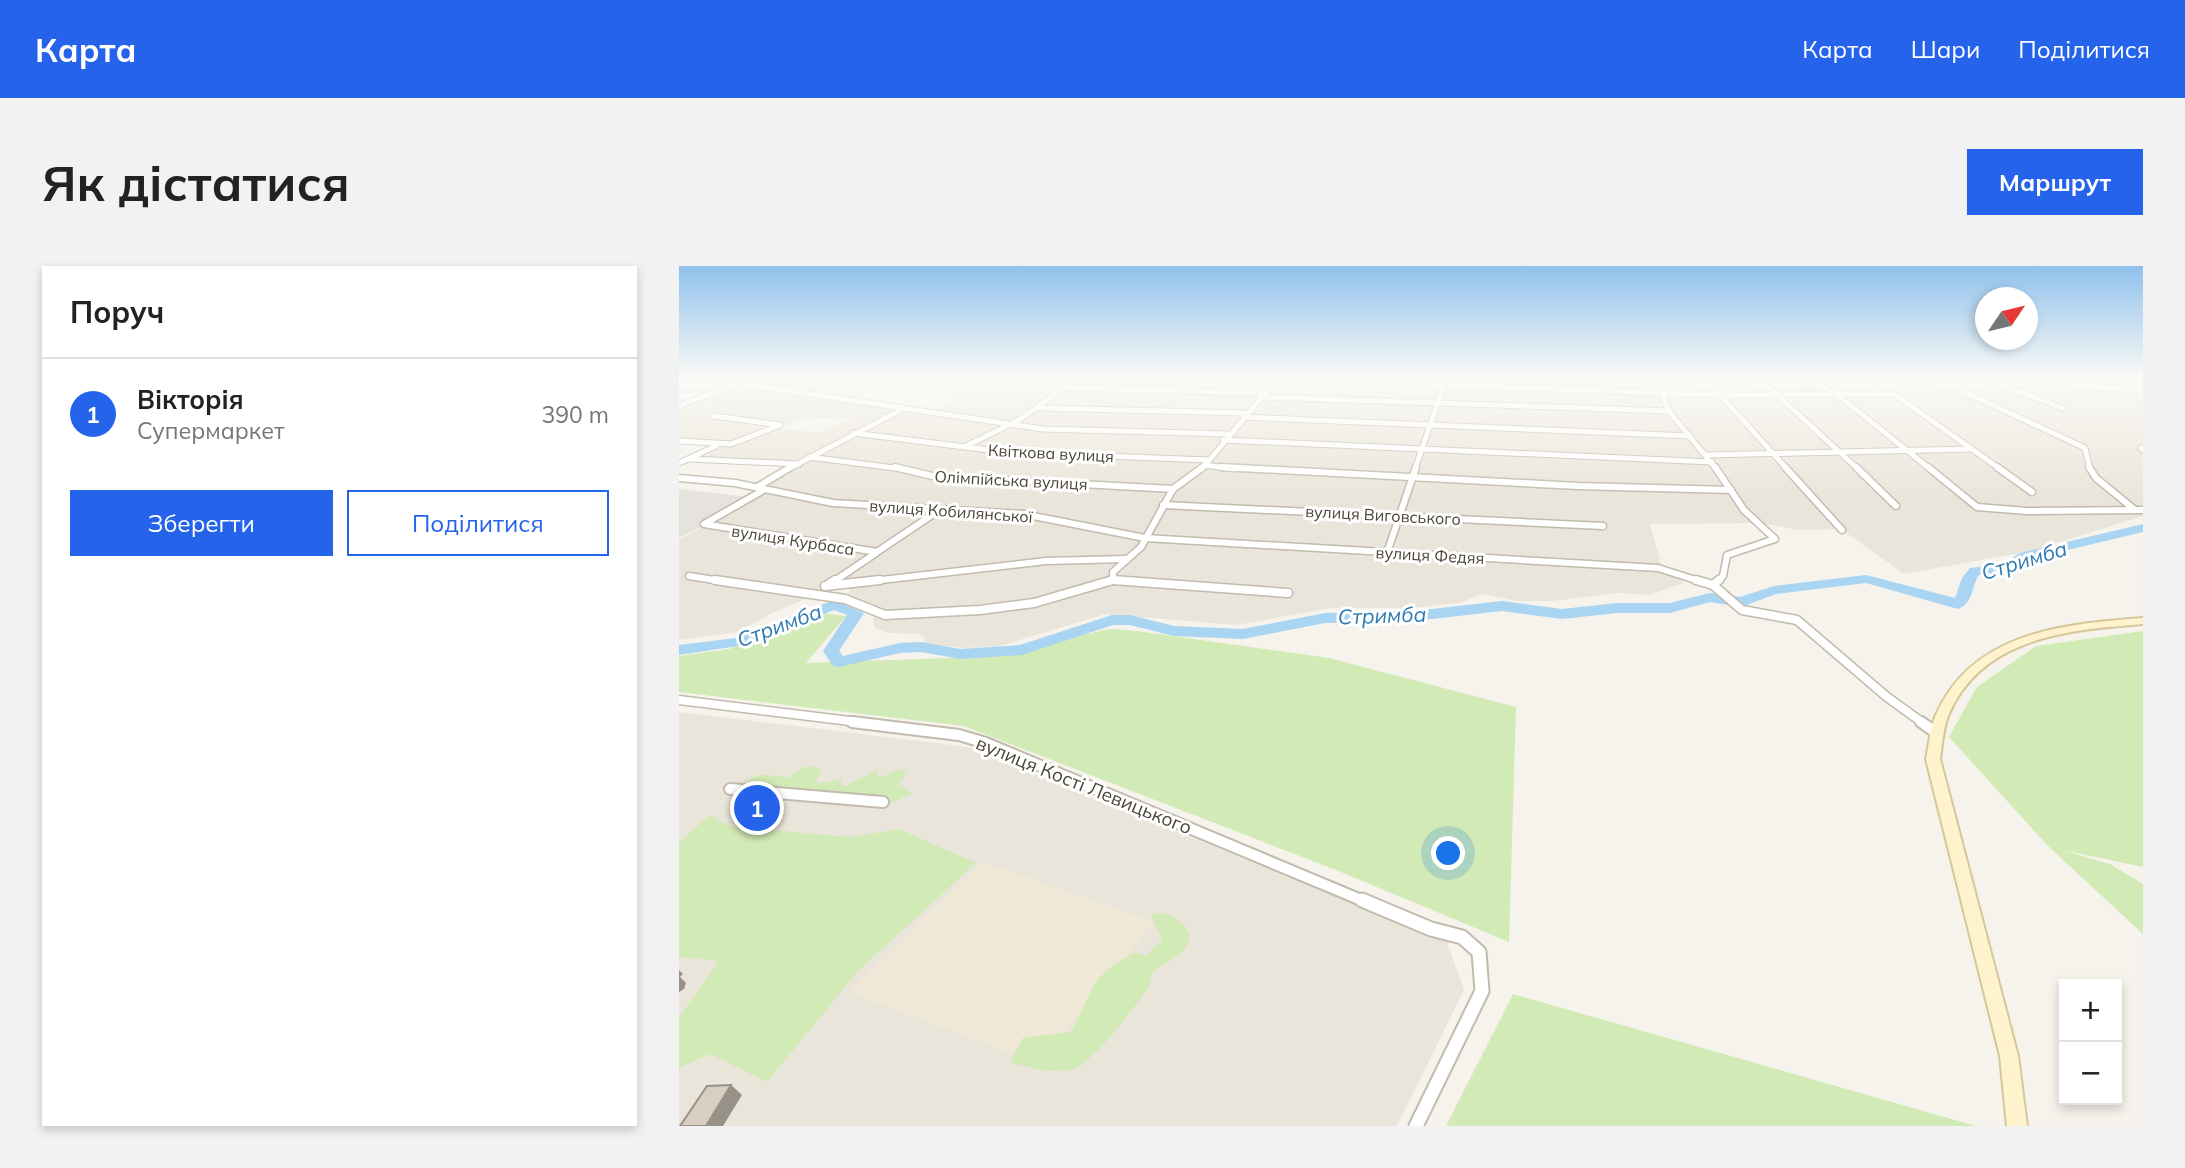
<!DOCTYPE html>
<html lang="uk">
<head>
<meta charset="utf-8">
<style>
	body { margin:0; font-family:Mulish,sans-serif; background:#f2f2f2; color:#222 }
	.controls { position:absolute; right:21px; bottom:21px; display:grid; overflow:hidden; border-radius:0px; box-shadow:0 4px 10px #0003 }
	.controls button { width:63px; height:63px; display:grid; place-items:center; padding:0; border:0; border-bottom:2px solid #e0e0e0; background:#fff; color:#222; font:35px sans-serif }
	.compass { position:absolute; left:1296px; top:21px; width:63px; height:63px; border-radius:50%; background:#fff; box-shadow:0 4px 10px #0003; rotate:55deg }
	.you { position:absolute; left:770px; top:588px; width:24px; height:24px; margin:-18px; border:5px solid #fff; border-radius:50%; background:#1a73e8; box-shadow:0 0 0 10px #1a73e833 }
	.badge { display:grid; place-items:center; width:46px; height:46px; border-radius:50%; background:#2563eb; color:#fff; font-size:23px; font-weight:700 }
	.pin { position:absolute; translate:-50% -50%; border:4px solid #fff; box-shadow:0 2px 7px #0006 }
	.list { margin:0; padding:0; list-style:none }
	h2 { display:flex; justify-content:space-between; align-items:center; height:91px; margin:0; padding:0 28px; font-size:30px }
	h2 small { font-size:23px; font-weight:400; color:#767676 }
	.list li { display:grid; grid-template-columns:46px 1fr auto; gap:21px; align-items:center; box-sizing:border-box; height:112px; padding:0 28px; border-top:2px solid #e0e0e0 }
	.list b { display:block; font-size:26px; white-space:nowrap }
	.list p { margin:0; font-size:23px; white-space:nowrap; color:#767676 }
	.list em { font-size:23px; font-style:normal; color:#767676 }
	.actions { display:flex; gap:14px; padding:21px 28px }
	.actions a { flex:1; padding:16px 0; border:2px solid #2563eb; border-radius:0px; text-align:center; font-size:24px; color:#2563eb }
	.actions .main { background:#2563eb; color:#fff }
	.map { position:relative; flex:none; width:1464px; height:860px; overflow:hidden; border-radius:0px }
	header { display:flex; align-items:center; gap:42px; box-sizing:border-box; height:98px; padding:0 35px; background:#2563eb; color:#fff }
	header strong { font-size:33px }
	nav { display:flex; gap:38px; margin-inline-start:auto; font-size:24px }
	.intro { display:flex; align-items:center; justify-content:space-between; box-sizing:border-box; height:168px; padding:0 42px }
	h1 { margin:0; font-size:49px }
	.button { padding:18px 32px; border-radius:0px; background:#2563eb; color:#fff; font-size:24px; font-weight:700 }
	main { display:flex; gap:42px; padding:0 42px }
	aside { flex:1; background:#fff; border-radius:0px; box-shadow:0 4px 10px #0003 }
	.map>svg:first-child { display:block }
	.residential { fill:#eae5da }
	.industrial { fill:#e6e2dd }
	.education { fill:#efe8d6 }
	.green { fill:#d2eab5 }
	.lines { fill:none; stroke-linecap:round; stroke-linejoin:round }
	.stream { stroke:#a9d4f2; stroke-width:2 }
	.river { fill:#a9d4f2; fill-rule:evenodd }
	.street-far4-casing { stroke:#c2bbae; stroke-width:7 }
	.street-far3-casing { stroke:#c2bbae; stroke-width:9 }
	.street-far2-casing { stroke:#c2bbae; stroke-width:11 }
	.street-far1-casing { stroke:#c2bbae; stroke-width:14 }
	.street-casing { stroke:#c2bbae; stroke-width:17 }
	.secondary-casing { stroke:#d6c79b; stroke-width:4 }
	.street-far4 { stroke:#fff; stroke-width:5 }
	.street-far3 { stroke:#fff; stroke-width:6 }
	.street-far2 { stroke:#fff; stroke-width:8 }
	.street-far1 { stroke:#fff; stroke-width:10 }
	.street { stroke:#fff; stroke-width:13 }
	.secondary { fill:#fff3cd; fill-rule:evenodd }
	.shaded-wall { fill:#979187 }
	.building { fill:#d8cfc1; stroke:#979187; stroke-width:2 }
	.labels { text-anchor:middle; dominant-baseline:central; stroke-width:6; stroke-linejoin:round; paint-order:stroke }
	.far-street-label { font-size:16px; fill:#4b4439; stroke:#fff }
	.street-label { font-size:19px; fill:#4b4439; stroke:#fff }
	.water-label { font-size:21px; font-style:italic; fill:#2e7ab2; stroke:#fff }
</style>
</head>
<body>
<header>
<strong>Карта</strong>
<nav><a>Карта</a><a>Шари</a><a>Поділитися</a></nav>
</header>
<div class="intro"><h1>Як дістатися</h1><a class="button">Маршрут</a></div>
<main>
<aside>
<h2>Поруч<small></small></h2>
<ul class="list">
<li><span class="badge">1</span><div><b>Вікторія</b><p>Супермаркет</p></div><em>390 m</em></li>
</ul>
<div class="actions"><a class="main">Зберегти</a><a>Поділитися</a></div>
</aside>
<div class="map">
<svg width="1464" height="860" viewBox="0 0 1464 860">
	<rect width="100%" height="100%" fill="#f6f3ec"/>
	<g class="residential">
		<path d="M216,113h1004l47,8 84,-4 113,9v124l-112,35 -127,23 -63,-45 -42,1 -40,-7 -109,1 11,40 23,19 -35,12 -31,-2 -65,8h-36l-35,-7 -22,9 -52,5h-76l-96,17 -131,-11 -105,32 -36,2 -40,-4 1,-7 -7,-3 -29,-1 -15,-6 -1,-24h-27l4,-15 -16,-1 -60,25 -36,20 -59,8v-100l89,-48v-5l15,-11 73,-41 50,-24 22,2 27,-12 -9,-2 24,-13z"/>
		<path d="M35,129l18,2 -36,15 87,14 -5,3 42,3 25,-11h28l-75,40 -93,-4 20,-13 -46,-6v-30z"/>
		<path d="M0,446l290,35 478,195 17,48 -67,136h-718z"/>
	</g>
	<g class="industrial">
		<path d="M112,113h108l-45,18 -81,-11z"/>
		<path d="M58,121l159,23 -23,11 -69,-4 -21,9 -88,-14 35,-14 -16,-3z"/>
		<path d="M0,223l79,9 -79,40z"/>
	</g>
	<path class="education" d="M304,596l171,60 -116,141 -190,-71z"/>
	<g class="green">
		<path d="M142,347l25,3 -40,47 172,-6 132,-28 27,2 192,27 187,49 -7,235 -173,-72 -372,-144 -285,-34v-36l50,-7z"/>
		<path d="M1464,365v236l-81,-17 48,14 33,20v50l-95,-88 -99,-109 28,-50 59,-41z"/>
		<path d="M131,500l12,3 -6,12 2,2 24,-3 -1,5 4,1 32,-15 2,7 23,-9 4,5 -10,14 6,-2 10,8 -21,9 -147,-16c8,-17 29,-12 44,-9l14,-10z"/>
		<path d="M30,549l22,11 118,11 50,-8 77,34 -117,107 -92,112 -57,-28 -31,14v-51l40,-56 -40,-4v-114z"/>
		<path d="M475,647c15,-1 27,7 36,20 -2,28 -26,24 -38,42 -2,3 -1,7 -3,10 -10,18 -56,77 -75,84 -21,6 -44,-1 -64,-7l13,-24 48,-6c21,-38 20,-60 64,-79l11,3 16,-17 -11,-22z"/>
		<path d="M834,728l463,132h-530z"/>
	</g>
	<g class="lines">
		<g class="stream">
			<path d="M70,115l9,-2"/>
			<path d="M0,126l32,-1"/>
		</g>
		<path class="river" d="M1464,258v8l-113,27 -19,12 -32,4c-8,11 -5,28 -21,34l-92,-26 -90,11 -35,13 -31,-5 -40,11h-53l-55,6 -60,-8 -88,10 -89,2 -82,16 -69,-3 -44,-11h-17l-91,30 -62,4 -39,-7 -21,1 -61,14 -6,-1 -10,-15 24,-36 -13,-5 -89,35 -66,10v-10l57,-7 98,-38 30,13 -25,38 4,5 57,-13 21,-1 39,7 60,-4 92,-30h18l44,11 69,3 82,-16 89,-2 88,-10 60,8 55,-6h53l40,-10 30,4 34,-11 92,-11 89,23 7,-20 8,-10 32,-4 18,-11z"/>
		<g class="street-far4-casing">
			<g id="street-far4">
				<path d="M598,113l444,16 173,-1 106,75"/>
				<path d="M971,113l15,9 -1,13 5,10 47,58"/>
				<path d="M1027,113l81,90"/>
				<path d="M1081,113l98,90"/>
				<path d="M1133,113l36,24 82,66"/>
				<path d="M1223,113l46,7 93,-4 102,9"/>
				<path d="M57,117l307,46 185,5"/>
				<path d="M1321,119l63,23"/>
				<path d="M385,122l201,5"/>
				<path d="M1277,122l129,60 5,21"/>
				<path d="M582,131l408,14"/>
				<path d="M0,140l69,-27"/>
				<path d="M360,142l207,5"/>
				<path d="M564,151l447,19"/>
				<path d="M174,167l152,19 203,8"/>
				<path d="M544,174l489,22"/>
				<path d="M0,175l52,3 49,-19 -66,-9"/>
				<path d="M285,181l55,-27 57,-41"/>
				<path d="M1462,182l2,2"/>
				<path d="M1028,189l264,-6"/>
				<path d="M130,191l93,12"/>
				<path d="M10,193l110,5"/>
				<path d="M0,197l37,-17"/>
				<path d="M525,199l30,4"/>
				<path d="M109,203l113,-59"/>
				<path d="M523,203l75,-90"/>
				<path d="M736,203l31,-90"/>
			</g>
		</g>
		<g class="street-far3-casing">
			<g id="street-far3">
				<path d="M216,201l37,9 241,13"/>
				<path d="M542,201l357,19 153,4"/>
				<path d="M1036,201l29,43 31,29 -48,16 -4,21 -6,6"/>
				<path d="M1106,201l57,63"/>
				<path d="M1177,201l40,39"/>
				<path d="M1249,201l49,40 50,4 116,-1"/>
				<path d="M1318,201l35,25"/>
				<path d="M1410,201l7,11 39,32"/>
				<path d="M0,212l56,5 98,20 190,11 122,24 513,30 44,14"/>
				<path d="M78,221l34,-20"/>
				<path d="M83,225l-58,33 173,28 61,-41"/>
				<path d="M484,239l440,21"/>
				<path d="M708,287l29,-86"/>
				<path d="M10,310l38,6"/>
				<path d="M154,316l43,-29"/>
				<path d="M185,316l182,-21 80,-2"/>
				<path d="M430,316l4,-2"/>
				<path d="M455,316l-21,-2v-8l28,-25 32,-58 30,-22"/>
			</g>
		</g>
		<g class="street-far2-casing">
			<g id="street-far2">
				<path d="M36,314l130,19 40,16 95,-5 54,-7 79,-23"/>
				<path d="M434,314l175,13"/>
				<path d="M1017,314l17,5 29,25 55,10 90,77 36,26"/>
				<path d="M150,318l6,-4"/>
				<path d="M1034,319l6,-5"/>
				<path d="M146,320l55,-6"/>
				<path d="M0,434l187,23"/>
			</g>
		</g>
		<g class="street-far1-casing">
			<g id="street-far1">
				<path d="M173,456l107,13 27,8 380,159"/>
				<path d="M1242,456l17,12"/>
				<path d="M51,523l153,13"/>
			</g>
		</g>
		<g class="street-casing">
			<path id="street" d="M683,634l69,29 31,8 17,15 3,39 -66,135"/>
		</g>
		<g class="secondary-casing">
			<path id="secondary" d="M1464,352v6c-75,6 -162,13 -195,92 -5,14 -6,29 -8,43l78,297 9,70h-20l-7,-70 -74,-297c3,-14 4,-29 9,-42 36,-85 128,-93 208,-99z"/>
		</g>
		<use href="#street-far4" class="street-far4"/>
		<use href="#street-far3" class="street-far3"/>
		<use href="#street-far2" class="street-far2"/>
		<use href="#street-far1" class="street-far1"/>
		<use href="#street" class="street"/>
		<use href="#secondary" class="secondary"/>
	</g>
	<g class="shaded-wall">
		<path d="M0,704l4,4 -3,3 6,6 -2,6 -5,3z"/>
		<path d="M52,819l11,10 -19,31h-16z"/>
	</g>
	<path class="building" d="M52,819l-25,41h-26l27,-40z"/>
	<linearGradient id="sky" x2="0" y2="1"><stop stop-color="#8fc1ec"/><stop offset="0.48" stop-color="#fbfaf6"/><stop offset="1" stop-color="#fbfaf6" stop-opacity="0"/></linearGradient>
	<rect width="1464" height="233" fill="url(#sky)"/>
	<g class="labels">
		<g class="far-street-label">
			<text transform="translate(372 187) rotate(3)">Квіткова вулиця</text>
			<text transform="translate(332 214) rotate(3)">Олімпійська вулиця</text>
			<text transform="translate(272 245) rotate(4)">вулиця Кобилянської</text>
			<text transform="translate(704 249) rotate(3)">вулиця Виговського</text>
			<text transform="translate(114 274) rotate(9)">вулиця Курбаса</text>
			<text transform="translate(751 289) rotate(3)">вулиця Федяя</text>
		</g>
		<g class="street-label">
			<text transform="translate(405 519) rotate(22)">вулиця Кості Левицького</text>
		</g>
		<g class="water-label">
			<text transform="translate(1345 294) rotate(-17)">Стримба</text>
			<text transform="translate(703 349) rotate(-2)">Стримба</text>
			<text transform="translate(100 359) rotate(-20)">Стримба</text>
		</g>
	</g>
</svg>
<div class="controls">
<button>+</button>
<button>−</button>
</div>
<svg class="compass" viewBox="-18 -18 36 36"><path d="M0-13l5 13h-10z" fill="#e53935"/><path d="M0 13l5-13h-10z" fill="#767676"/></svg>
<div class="you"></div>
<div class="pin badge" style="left:78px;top:542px">1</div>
</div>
</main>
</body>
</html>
